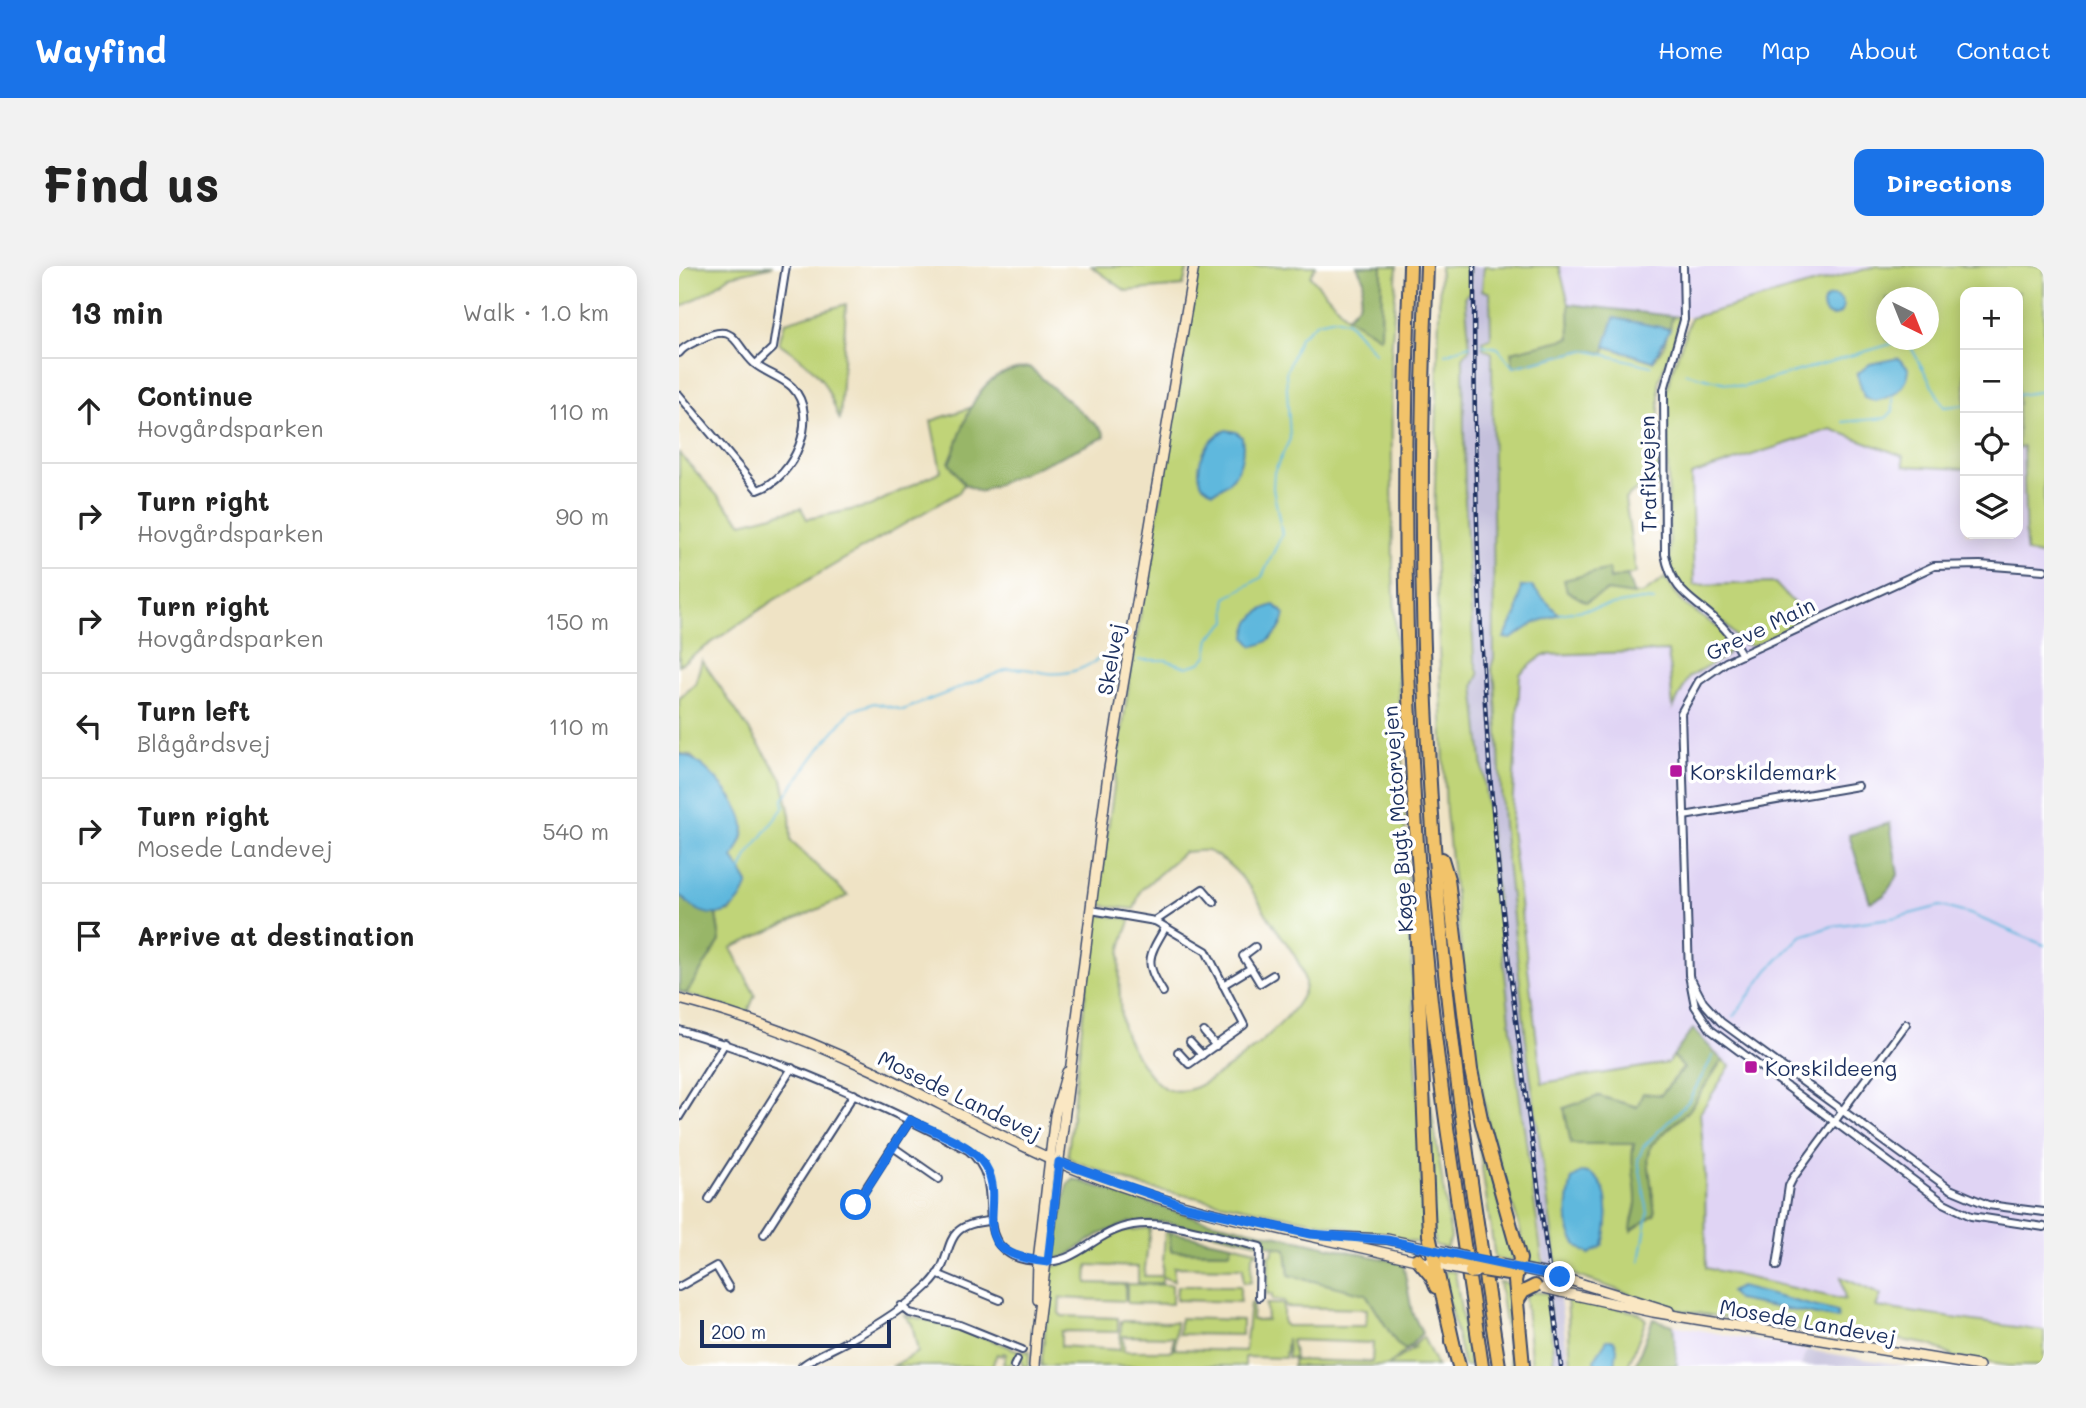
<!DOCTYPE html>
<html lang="en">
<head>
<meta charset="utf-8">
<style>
	body { margin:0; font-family:Mali,sans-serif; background:#f2f2f2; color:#222 }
	.controls { position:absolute; right:21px; top:21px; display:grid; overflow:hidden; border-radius:14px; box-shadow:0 4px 18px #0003 }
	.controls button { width:63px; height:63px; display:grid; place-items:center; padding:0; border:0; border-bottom:2px solid #e0e0e0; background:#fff; color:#222; font:35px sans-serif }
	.compass { position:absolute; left:1197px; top:21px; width:63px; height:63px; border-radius:50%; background:#fff; box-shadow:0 4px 18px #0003; rotate:137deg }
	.scale { position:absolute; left:21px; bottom:18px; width:191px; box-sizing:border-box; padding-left:7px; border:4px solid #1b2f5e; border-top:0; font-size:19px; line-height:24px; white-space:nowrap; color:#1b2f5e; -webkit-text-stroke:5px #fff; paint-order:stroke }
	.stop { position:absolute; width:21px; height:21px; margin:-16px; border:5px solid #1a73e8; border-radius:50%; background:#fff }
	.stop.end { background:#1a73e8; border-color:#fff; box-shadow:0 2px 7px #0008 }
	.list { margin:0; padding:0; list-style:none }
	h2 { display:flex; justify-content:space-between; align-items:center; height:91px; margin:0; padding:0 28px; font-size:30px }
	h2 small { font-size:23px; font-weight:400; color:#767676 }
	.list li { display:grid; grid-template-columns:46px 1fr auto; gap:21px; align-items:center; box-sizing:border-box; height:105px; padding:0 28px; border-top:2px solid #e0e0e0 }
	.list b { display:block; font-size:26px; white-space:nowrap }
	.list p { margin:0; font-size:23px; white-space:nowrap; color:#767676 }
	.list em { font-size:23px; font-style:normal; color:#767676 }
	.icon { flex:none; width:38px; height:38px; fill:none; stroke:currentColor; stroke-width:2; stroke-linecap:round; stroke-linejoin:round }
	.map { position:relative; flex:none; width:1365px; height:1100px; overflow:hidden; border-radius:14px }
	header { display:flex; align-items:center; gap:42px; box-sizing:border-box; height:98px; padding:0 35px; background:#1a73e8; color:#fff }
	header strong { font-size:33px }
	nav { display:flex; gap:38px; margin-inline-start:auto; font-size:24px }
	.intro { display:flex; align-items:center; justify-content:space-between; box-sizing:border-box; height:168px; padding:0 42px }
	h1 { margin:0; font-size:49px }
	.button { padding:18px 32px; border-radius:14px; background:#1a73e8; color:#fff; font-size:24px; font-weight:700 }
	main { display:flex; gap:42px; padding:0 42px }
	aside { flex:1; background:#fff; border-radius:14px; box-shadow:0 4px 18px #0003 }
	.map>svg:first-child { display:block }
	.built { fill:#e0d4f4 }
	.industrial { fill:#c4c0db }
	.green { fill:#c0d478; stroke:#6e826b; stroke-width:2; fill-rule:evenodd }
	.forest { fill:#98b668; stroke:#5a7263; stroke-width:2 }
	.water { fill:#5fb8dd; stroke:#3d749e; stroke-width:2 }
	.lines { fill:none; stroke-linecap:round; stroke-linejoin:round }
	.stream { stroke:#5fb8dd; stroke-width:2 }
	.street-casing { stroke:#3b4a6d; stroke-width:10 }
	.secondary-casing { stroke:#3b4a6d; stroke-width:12 }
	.highway-casing { stroke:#3b4a6d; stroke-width:16 }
	.street { stroke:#fff; stroke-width:6 }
	.secondary { stroke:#fae7c3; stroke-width:9 }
	.highway { stroke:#f2c36a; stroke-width:12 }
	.rail-casing { stroke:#1b2f5e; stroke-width:4.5 }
	.rail { stroke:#fff; stroke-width:2; stroke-dasharray:5; stroke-linecap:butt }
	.secondary-bridge-casing { stroke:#3b4a6d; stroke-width:12; stroke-linecap:butt }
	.highway-bridge-casing { stroke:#3b4a6d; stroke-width:16; stroke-linecap:butt }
	.secondary-bridge { stroke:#fae7c3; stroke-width:9 }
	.highway-bridge { stroke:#f2c36a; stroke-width:12 }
	.route { stroke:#1a73e8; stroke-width:9 }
	.poi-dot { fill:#b5179e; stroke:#fff; stroke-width:2.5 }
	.labels { text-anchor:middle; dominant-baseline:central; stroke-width:7; stroke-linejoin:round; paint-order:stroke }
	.street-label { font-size:21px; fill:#1b2f5e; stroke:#fff }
	.poi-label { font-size:21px; fill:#1b2f5e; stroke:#fff; text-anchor:start }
</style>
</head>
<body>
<header>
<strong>Wayfind</strong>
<nav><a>Home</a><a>Map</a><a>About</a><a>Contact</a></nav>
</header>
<div class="intro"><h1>Find us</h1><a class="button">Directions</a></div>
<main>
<aside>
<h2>13 min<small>Walk · 1.0 km</small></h2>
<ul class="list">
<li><svg class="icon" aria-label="ahead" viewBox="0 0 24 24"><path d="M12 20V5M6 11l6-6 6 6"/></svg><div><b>Continue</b><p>Hovgårdsparken</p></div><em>110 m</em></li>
<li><svg class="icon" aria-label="right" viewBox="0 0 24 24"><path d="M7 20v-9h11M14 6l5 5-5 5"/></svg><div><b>Turn right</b><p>Hovgårdsparken</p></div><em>90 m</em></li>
<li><svg class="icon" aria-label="right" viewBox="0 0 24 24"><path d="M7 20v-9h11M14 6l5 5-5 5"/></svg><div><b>Turn right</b><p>Hovgårdsparken</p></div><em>150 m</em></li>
<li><svg class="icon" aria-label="left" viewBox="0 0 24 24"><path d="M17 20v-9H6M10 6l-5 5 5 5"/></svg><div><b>Turn left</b><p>Blågårdsvej</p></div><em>110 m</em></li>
<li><svg class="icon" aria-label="right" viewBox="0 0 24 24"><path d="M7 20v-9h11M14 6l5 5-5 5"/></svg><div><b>Turn right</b><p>Mosede Landevej</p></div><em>540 m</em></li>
<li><svg class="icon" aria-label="arrive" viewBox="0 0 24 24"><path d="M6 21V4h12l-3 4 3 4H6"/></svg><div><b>Arrive at destination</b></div></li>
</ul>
</aside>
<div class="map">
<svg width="1365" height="1100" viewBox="0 0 1365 1100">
	<rect width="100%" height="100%" fill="#fff"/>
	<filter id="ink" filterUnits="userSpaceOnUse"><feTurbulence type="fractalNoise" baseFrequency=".0143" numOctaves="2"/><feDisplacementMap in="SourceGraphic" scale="14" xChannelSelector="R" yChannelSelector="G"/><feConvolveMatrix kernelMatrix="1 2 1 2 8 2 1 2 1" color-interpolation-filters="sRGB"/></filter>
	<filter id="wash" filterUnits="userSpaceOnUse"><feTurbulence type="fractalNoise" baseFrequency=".00686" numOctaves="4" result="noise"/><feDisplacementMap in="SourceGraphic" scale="28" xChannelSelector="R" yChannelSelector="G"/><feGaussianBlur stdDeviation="1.57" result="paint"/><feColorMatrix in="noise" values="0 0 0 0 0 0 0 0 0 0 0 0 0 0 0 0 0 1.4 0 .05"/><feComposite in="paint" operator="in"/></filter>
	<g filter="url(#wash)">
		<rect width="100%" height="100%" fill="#efe3c5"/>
		<g class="built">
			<path d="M880,0h318l-187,52 -121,-14z"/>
			<path d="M1153,162l133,37v69h53v-85l7,-4 2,109 17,2v775l-169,-24 -169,-39 -1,-95 -5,-60 30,-47 -62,-3 -126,20 -31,-254 9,-156 23,-18 125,-5 23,-61 -1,-116z"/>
			<path d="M994,1059l134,25 -6,16h-124z"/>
		</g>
		<g class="industrial">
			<path d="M790,0h15l-2,24 8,2 1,46 -8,3v7l9,4 2,306 -3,16 4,8 33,376 41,308h-15l-9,-102 -32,-216 -39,-363 5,-10 -5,-17 -9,-156 -2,-144 7,-10 -5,-53 5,-3z"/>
			<path d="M1128,1084l102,16h-108z"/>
		</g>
		<g class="green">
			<path d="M0,0h94l-43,10 -19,14 -32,18z"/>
			<path d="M412,0h97l-5,20 -57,5z"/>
			<path d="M520,0h117l-6,10 37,41 34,21 1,-72h15l-6,90 2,217 32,671 -281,-57 -72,-27 -4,-5 26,-241 37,5c-4,11 -10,24 -11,35 -1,17 -1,58 3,74 5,16 30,59 47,62 6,1 16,1 21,-1 27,-9 116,-76 114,-106 -3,-26 -29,-51 -41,-73 -12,-22 -31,-47 -54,-58 -7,-3 -18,0 -26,0l-43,38 -7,19 -37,-4 32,-223z"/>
			<path d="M761,0h29l1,26 -5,4 5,52 -7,10 2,144 9,156 5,17 -5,10 39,363 30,217 -13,-3 -6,-7 -4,-26 -31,-99 -22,-124 -21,-193 -12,-284z"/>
			<path d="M805,0h75l10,38 1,34 -58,14 2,15 71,-17 19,3 1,-7 48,15 11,-15 8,-30 8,1 -5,23 -16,40v107h-19l-15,12 11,74 -26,6 -1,-9 -23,31 21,-10 35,3 23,-16 18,25 37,26 10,20 -5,8 -36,20 -16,31 -5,-57 -125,4 -23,19 -9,155 31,254 126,-20 5,-7 11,11 -23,28 -23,12 -39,-11 36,47c-6,21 6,42 1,61 -2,10 -5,16 -4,26l23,-16 -7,-54 3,-15 39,-36 32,-49 8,6 -30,47 5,60 1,95 139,32 -4,-23 40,18 -5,12 168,24v35h-35l-53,-8 -25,-13 -66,-11 -17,9 -30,-10 -145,-24 -116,-40 -29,-211 -25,-233 -8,-143 -4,-14 3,-10 -2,-305 -9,-5v-7l8,-3 -1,-45 -8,-3z"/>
			<path d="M1198,0h167v290l-18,-4 -3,-105 -5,2v-157h-53v177l-61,-3 -1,-10 -72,-27 -140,46 3,110 81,-2 24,26 7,-1 3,7 -3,5 -53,26 -11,-2 -19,-22 -36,-29 -11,-13 -6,-15 -4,-171c5,-26 17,-50 24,-76zM1208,32h42v42h-42z"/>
			<path d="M167,38l-6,117c-17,-46 -21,-50 -61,-78l6,-21z"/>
			<path d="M294,141l-24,56 15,21 -5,8 -185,108 -95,65v-212l63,70 59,-15 6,11 63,-13 71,-35 -10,-50z"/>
			<path d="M23,394l80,119 8,36 1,26 57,55 -117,52 24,47 -8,19 -61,-20 34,-53 -4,-27 15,-3 17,-28 -15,-25 10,-21 -11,-39 -42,-43 -11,-1v-55l16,-15z"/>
			<path d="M745,794l27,178 -5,10 -12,-3z"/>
			<path d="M790,810l45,186 -19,-3z"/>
			<path d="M471,962l-6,48h18l3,-43 4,-1 2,19 58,1 3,-8 23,6 2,2 -5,4 -1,26 -8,1v-15l-69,-1v14l-12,-4v6h-24v-16l-50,-2 -1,18 38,1v17l-65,-3 -1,15 3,3 56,2v14l-57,-1v15l59,4 1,-29 55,1 -1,27 70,2 5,-48h3l-1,17h15l-1,-16h17v19l3,3h80l1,-17 -81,-2 -2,-6 -12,-1v-5l-5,-1 2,-37 -6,-1 9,-1 2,-9 12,3 3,26 77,19 31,50 9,6 -17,15 25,-17h-3l12,-11 14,29h-144v-6l79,2 1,-19 -82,-3 4,18h-7l-1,-20 -2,20 -40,-1v9h-204l11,-99 15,-4 54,-32zM444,1070l50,1v14h-49z"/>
			<path d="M767,1004l9,2 15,94h-6l-21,-87z"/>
			<path d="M820,1016l13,2 6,82h-7z"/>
			<path d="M448,1018l45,1v19l-45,-1z"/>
			<path d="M498,1020h63v16l-64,-2z"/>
			<path d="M850,1026l19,1 6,73h-22l-7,-68z"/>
			<path d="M888,1030l72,17 7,7 -18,46h-57z"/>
			<path d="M225,1049l51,11 67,26 8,-1 -2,15h-6v-5l-8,-3 -4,8 -7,-2 3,-10 -3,-1 -1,3 -5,-2 -5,12h-99l25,-14 -6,-28z"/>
			<path d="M501,1052l62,2v15l-63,-1z"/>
		</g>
		<g class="forest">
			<path d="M678,0h25l-1,72 -34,-21 12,-13 5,-24z"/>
			<path d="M890,38l103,12 -2,13 -56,-10 -10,34 -19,-3 -72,17 -2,-15 59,-14z"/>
			<path d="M350,101l74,64 2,6 -125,55 -16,-8 -15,-21c20,-45 23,-92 80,-96z"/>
			<path d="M930,303l1,10 17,-4 7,20 -27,-4 -21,11 -19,-11 -3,-11z"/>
			<path d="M1211,557l8,52 -14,21 -14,6 -21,-67z"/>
			<path d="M0,629l12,10 25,9 4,27 -34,53 -7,-3z"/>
			<path d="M1014,763l29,31 -32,49 -39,36 -3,15 7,54 -24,17c0,-11 6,-22 5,-32 0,-19 -7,-37 -2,-55h-63l-7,-36 35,-12 38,11 6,-14 18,2 23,-27 -11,-12z"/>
			<path d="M395,913l126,40 203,44 9,49 10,21 -16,17 -9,-6 -31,-50 -77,-19 -3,-26 -120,-27h-35l-33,13 -34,23h-10l13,-73z"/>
			<path d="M490,966l63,12 -2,8 -59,-1z"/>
			<path d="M974,1053l20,6 4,41h-42z"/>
		</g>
		<g class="water">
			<circle cx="1154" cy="40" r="10"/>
			<path d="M935,52l56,11 -17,32 -48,-15z"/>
			<path d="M1219,92l11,11c-2,20 -15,28 -34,32l-11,-4 -7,-23 13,-10z"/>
			<path d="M547,164l10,2 6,5c4,23 -6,46 -29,55l-11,-8c-9,-19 5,-46 24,-54z"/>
			<path d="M842,320h10l28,28 -24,9 -24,16 -7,-1 13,-25z"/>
			<path d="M595,339l11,9c-3,17 -15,30 -32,32l-7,-8c0,-17 13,-29 28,-33z"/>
			<path d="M0,488c21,2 59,45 64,67 4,13 -5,26 -10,37l15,25c-9,27 -30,41 -57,23 -5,-4 -5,-8 -12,-11z"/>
			<path d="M904,906c30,3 27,55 19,74l-13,8c-28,-13 -23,-50 -17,-75z"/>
			<path d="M1061,1021l97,25 1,7 -101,-19 -7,-8z"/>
			<path d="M928,1074h7l3,8 -2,18h-20l-1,-6z"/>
		</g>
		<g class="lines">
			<g class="stream">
				<path d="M1228,74l37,67 21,-2"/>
				<path d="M804,79l15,3 15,19 72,-17 66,16"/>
				<path d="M766,88l25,-9"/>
				<path d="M1006,107l58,14 162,-47"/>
				<path d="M1339,129l26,-4"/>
				<path d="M1164,156l43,-4 7,-7v-15"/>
				<path d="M880,348l83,-14 12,1"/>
				<path d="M460,394h27l20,7 14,-4 7,-7 3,-18 17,-17 -1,-23 36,-21 20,-43 -9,-46 1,-16 16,-33 -4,-66 14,-36 17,-15 19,-4 12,4 27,31"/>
				<path d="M61,606l7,-16 37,-49 -1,-8 36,-50 32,-38 23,-8 29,7 105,-41c15,-2 25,2 39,4 23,3 41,-6 59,-19"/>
				<path d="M1055,750l34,-46 33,-34 32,-10 65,-9 42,-11 30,8 74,31"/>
				<path d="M961,996l8,-49 -10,-53 5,-13 45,-45 25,-46"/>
			</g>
		</g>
	</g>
	<g filter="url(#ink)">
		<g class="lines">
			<g class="street-casing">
				<g id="street">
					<path d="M1004,0l1,54 -20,70 1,164c8,43 32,45 58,73 8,8 13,19 19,28"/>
					<path d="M0,87c5,-7 14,-10 22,-14 35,-18 33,6 54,25 11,9 27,13 37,23 29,30 2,91 -34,103l-79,-95"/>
					<path d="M77,98l17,-16 13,-82"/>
					<path d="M1365,304l-64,-5 -46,1 -208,96 -27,19 -18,32 8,262 6,31 16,24 233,173 27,13 73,11"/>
					<path d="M1005,550l174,-30"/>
					<path d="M412,644l64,11 51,30 38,74 -55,39 -11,-12"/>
					<path d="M476,655l48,-32 11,13"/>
					<path d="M572,702l-8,-12 12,-9"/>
					<path d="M1013,715l11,21 18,20 229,167 38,16 56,7"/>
					<path d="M544,719l28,-17 9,15 13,-8"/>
					<path d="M484,726c-19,-30 -15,-35 2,-64"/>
					<path d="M0,764c101,30 196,71 289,120 41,34 4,81 42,104 7,5 17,6 25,7 44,6 56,-29 98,-36 36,-6 91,14 127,22l-1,50"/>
					<path d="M525,766l12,14"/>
					<path d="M511,776l12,13"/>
					<path d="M0,851l46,-74"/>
					<path d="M214,881l46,32"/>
					<path d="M30,933l83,-131"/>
					<path d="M175,941l56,-87"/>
					<path d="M85,968l90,-140"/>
					<path d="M1098,1000l12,-80 4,-8 113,-154"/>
					<path d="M258,1008l63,26"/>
					<path d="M0,1021l37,-21 13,22"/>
					<path d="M222,1040l9,7 50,12 62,25"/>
					<path d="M123,1100c14,-11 32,-17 47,-26 27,-14 58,-34 80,-55 30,-29 6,-60 61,-64"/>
					<path d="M335,1100l3,-6"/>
				</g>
			</g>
			<g class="secondary-casing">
				<g id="secondary">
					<path d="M0,733c67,17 131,42 193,71 67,32 132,70 200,98 118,48 245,67 368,98"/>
					<path d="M655,971l53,2 59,13"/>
					<path d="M820,998l44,9"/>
					<path d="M881,1011l109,34"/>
					<path d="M882,1026l92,20 326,54"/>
					<path d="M358,1034l1,-39 17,-146 12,-43"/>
					<path d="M358,1066l71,-558 86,-508"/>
					<path d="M355,1100l3,-38"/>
				</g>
			</g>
			<g class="highway-casing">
				<g id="highway">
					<path d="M731,0c-9,222 -6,444 14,665 13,146 37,290 58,435"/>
					<path d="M748,0c-10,225 -6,452 15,676 13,142 35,283 57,424"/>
					<path d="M763,593l6,20 23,191 11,53 38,136 -5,22 8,85"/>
					<path d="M737,652l13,317 25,112"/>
					<path d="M738,993l15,18 4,10"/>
					<path d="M839,1034l5,-8 12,-6"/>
					<path d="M773,1075l7,25"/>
				</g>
			</g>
			<use href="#street" class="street"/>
			<use href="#secondary" class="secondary"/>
			<use href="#highway" class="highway"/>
			<g class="rail-casing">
				<path id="rail" d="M795,0c0,185 3,370 20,555 16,182 46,363 67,545"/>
			</g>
			<use href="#rail" class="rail"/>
			<g class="secondary-bridge-casing">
				<g id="secondary-bridge">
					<path d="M767,986l20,5"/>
					<path d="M767,1001l29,6"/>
					<path d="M864,1007l17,4"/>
					<path d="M865,1022l17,4"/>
				</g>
			</g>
			<g class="highway-bridge-casing">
				<g id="highway-bridge">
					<path d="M767,993l47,7 6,-2"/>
					<path d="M792,1006l6,-3 31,5"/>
				</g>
			</g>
			<use href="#secondary-bridge" class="secondary-bridge"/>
			<use href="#highway-bridge" class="highway-bridge"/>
		</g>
	</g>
	<g class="lines" filter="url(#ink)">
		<path class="route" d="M177,939l54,-85c22,11 55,21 71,40 35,42 -29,92 67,102l11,-100 128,45 123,27 77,6 173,37"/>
	</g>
	<g class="poi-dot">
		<rect x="990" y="498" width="14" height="14" rx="3.5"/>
		<rect x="1065" y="794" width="14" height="14" rx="3.5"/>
	</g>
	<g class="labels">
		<g class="street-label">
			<text transform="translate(968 208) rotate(-91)">Trafikvejen</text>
			<text transform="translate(1081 362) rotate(-26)">Greve Main</text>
			<text transform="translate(431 393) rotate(-80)">Skelvej</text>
			<text transform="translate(718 553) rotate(-94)">Køge Bugt Motorvejen</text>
			<text transform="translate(281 829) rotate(26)">Mosede Landevej</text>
			<text transform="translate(1129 1055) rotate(10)">Mosede Landevej</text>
		</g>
		<g class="poi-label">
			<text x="1011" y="505">Korskildemark</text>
			<text x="1086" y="801">Korskildeeng</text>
		</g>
	</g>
</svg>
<div class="controls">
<button>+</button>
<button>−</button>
<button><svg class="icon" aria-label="locate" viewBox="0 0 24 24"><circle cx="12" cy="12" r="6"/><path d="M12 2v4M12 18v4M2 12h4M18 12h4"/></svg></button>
<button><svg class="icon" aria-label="layers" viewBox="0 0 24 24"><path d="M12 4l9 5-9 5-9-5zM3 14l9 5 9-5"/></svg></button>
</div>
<svg class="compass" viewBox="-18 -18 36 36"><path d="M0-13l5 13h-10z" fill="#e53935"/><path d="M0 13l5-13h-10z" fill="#767676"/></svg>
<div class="scale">200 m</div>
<div class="stop" style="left:177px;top:939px"></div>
<div class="stop end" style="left:881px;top:1011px"></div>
</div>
</main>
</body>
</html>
